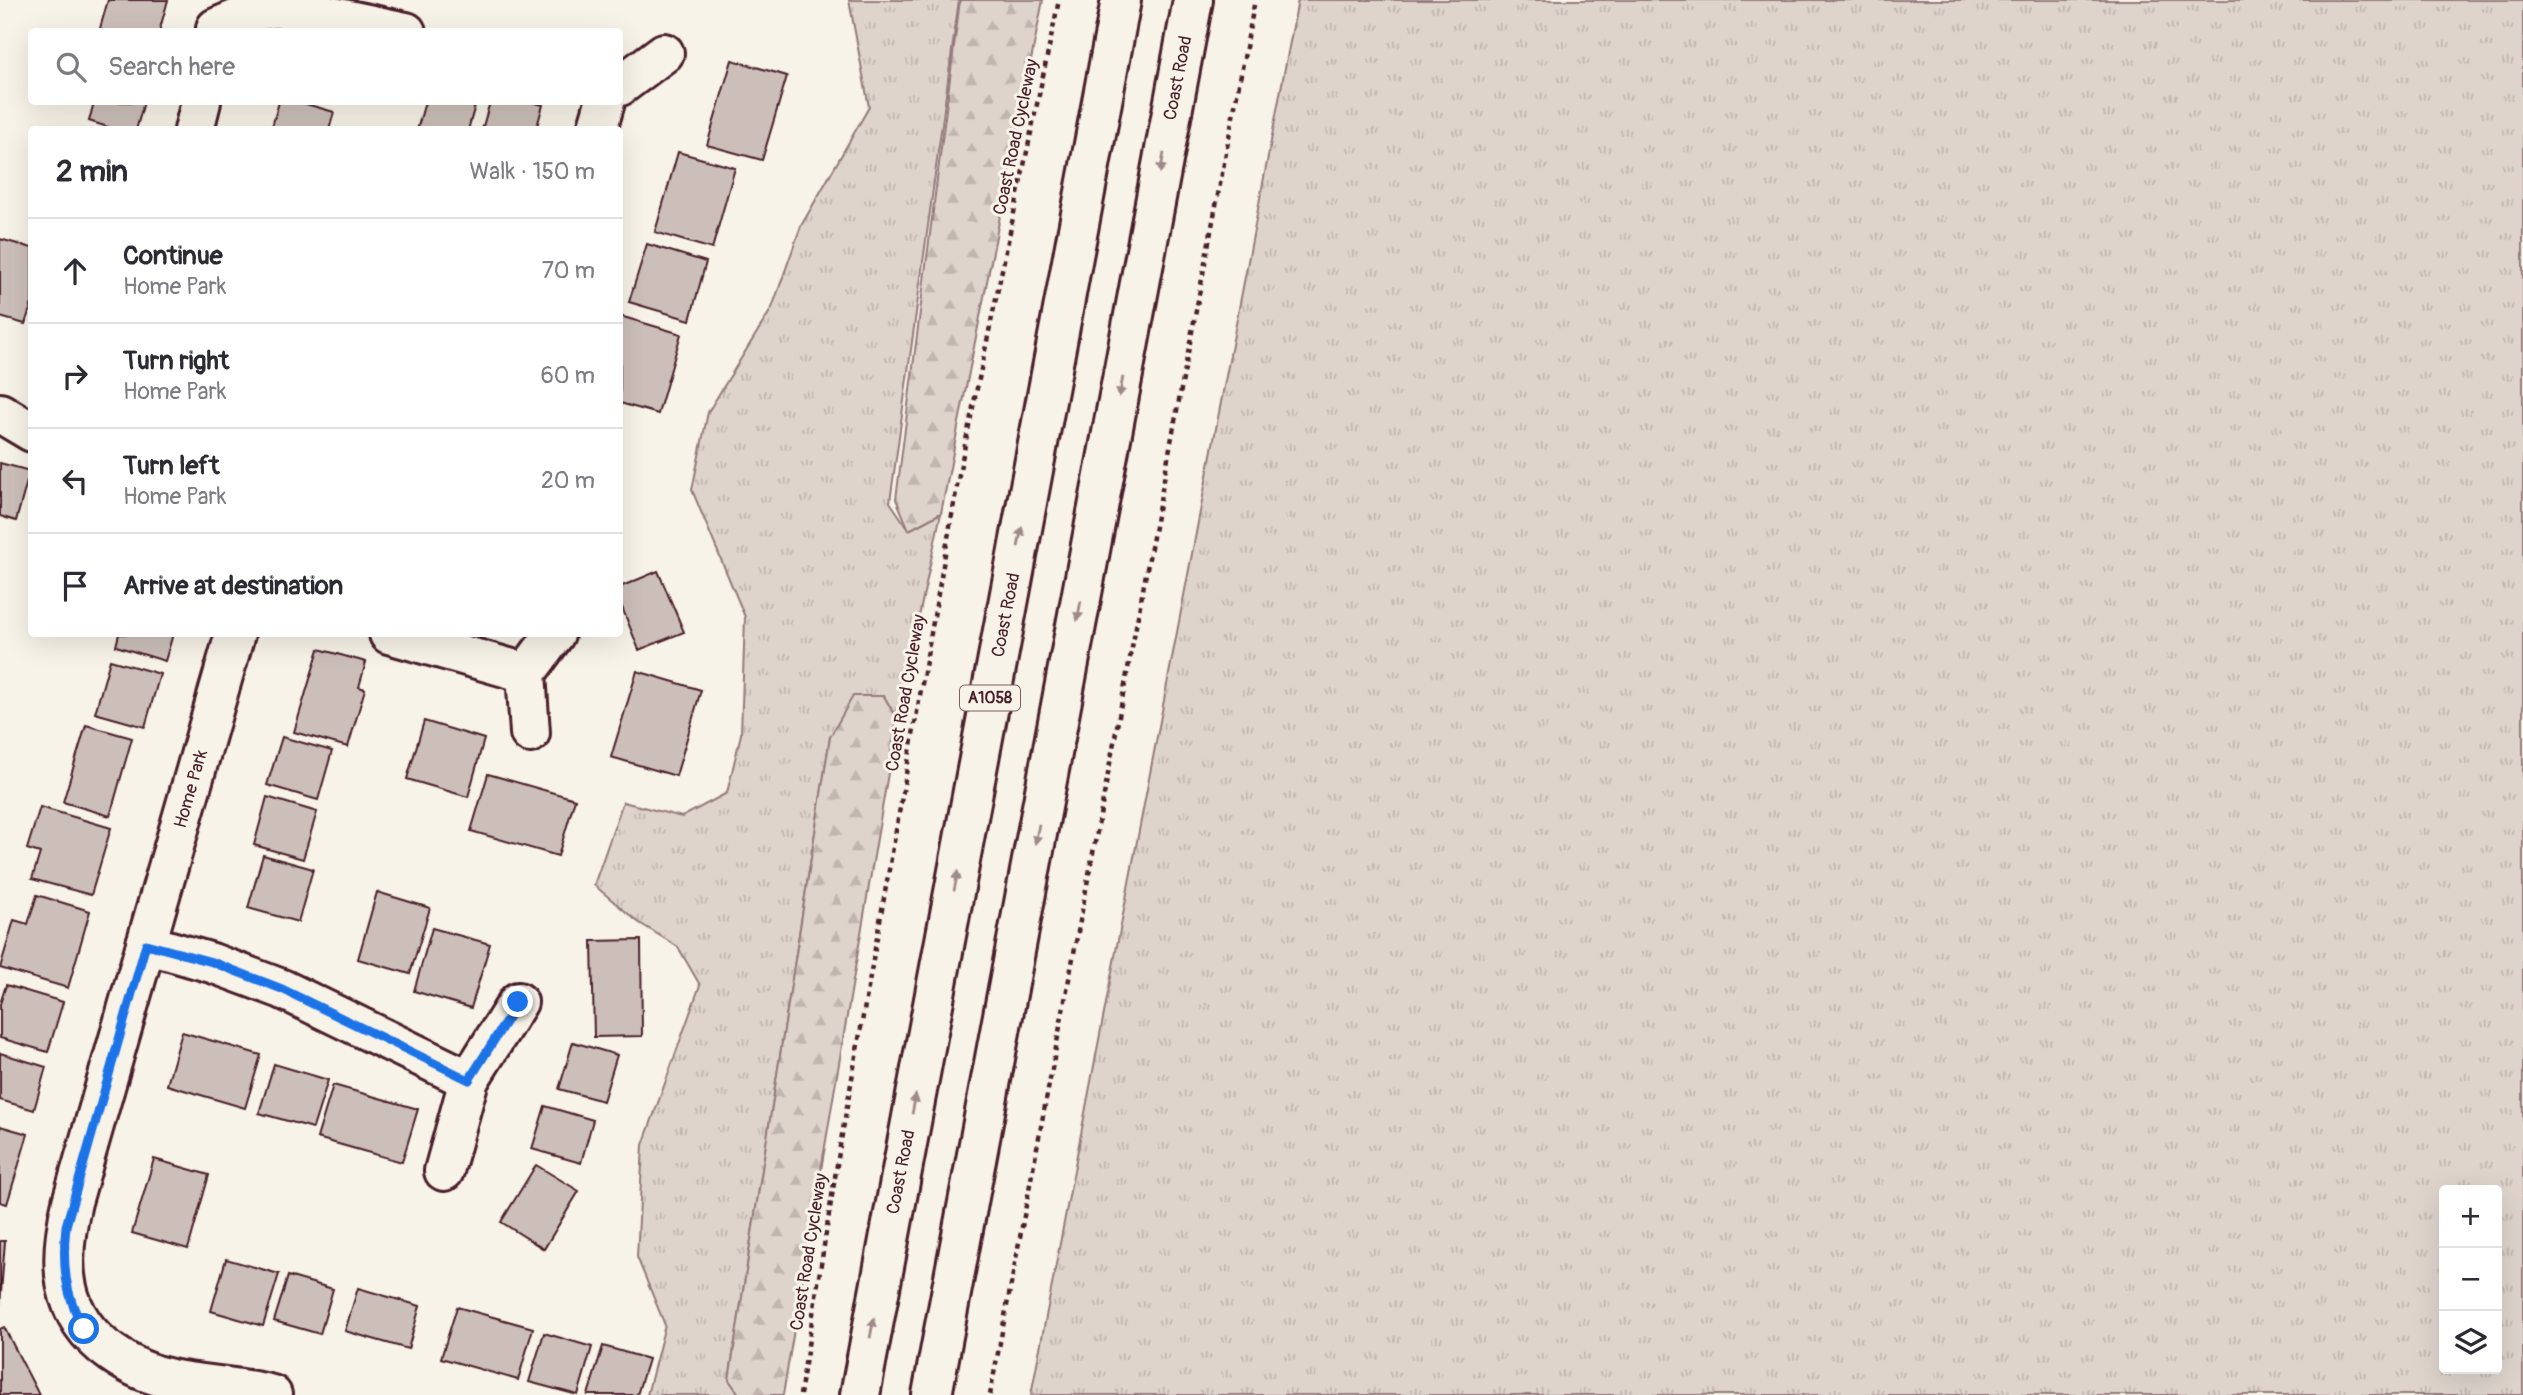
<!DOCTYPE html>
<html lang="en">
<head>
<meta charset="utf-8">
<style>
	body { margin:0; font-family:Pangolin,sans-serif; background:#f2f2f3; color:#2b2b33 }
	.controls { position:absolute; right:21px; bottom:21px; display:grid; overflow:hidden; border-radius:7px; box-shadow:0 7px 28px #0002 }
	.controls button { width:63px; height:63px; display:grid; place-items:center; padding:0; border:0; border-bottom:2px solid #e1e1e2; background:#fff; color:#2b2b33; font:35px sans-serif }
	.stop { position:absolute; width:21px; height:21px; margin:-16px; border:5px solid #1a73e8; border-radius:50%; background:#fff }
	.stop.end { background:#1a73e8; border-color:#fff; box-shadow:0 2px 7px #0008 }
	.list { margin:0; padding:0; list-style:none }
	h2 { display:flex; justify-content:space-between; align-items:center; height:91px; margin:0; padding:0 28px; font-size:30px }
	h2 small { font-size:23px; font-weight:400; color:#7c7c81 }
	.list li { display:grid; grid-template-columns:46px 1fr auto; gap:21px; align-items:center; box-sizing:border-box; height:105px; padding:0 28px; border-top:2px solid #e1e1e2 }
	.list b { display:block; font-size:26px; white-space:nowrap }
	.list p { margin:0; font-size:23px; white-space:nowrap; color:#7c7c81 }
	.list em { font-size:23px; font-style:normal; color:#7c7c81 }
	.icon { flex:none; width:38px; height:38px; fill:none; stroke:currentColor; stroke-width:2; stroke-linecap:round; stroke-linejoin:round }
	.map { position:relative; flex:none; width:2523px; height:1395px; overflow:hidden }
	.search { position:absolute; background:#fff; box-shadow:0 7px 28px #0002; left:28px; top:28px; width:595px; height:77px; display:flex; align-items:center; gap:18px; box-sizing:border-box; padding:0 24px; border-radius:7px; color:#7c7c81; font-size:26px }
	.panel { position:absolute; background:#fff; box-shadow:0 7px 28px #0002; left:28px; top:126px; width:595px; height:511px; border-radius:7px }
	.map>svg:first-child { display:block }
	.grass { fill:url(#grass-tufts); stroke:#947a7c; stroke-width:2; fill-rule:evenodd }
	.forest { fill:url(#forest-firs); stroke:#947a7c; stroke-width:2 }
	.building { fill:#ccbfb9; stroke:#4a1f2b; stroke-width:2 }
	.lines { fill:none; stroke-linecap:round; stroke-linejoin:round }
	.street-casing { stroke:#4a1f2b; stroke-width:44 }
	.highway-casing { stroke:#4a1f2b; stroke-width:44 }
	.path { stroke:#4a1f2b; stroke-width:4.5; stroke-dasharray:5 5; stroke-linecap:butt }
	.street { stroke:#f7f3e8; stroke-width:38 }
	.highway { stroke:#f7f3e8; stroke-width:38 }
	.oneway { fill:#a0898a }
	.route { stroke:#1a73e8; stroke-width:9 }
	.labels { text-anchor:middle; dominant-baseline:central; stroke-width:6; stroke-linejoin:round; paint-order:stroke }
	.shield { fill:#f7f3e8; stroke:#7e5f64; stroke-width:2 }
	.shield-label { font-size:16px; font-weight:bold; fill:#4a1f2b }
	.street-label { font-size:18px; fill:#4a1f2b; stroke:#f7f3e8 }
</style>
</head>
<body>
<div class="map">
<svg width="2523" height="1395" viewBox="0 0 2523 1395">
	<defs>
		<pattern id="grass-tufts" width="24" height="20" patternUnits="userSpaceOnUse" patternTransform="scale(1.75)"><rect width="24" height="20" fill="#ded4cc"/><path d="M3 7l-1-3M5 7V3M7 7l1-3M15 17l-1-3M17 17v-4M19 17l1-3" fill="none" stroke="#c0b6af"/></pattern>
		<pattern id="forest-firs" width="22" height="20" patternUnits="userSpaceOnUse" patternTransform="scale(1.75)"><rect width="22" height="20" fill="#ded4cc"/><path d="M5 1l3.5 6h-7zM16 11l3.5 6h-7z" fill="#c0b6af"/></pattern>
	</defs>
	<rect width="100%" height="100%" fill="#f7f3e8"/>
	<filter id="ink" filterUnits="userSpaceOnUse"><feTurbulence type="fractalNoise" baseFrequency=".0143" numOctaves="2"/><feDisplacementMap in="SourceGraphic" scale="14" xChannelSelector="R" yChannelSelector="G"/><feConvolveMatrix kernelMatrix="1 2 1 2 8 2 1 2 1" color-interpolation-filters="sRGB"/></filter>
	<g filter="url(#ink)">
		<g class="grass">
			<path d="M849,0h110l-69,502 19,28 32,-17 -44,207 -13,-24 -54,41 -101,643 11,15h-93l18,-70 -28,-68 6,-112 57,-160 -22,-38 -40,-25 -44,-37 29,-83 59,15 45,-24 14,-59 4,-117 -53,-127 16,-78 64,-104 29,-82 68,-119z"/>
			<path d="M1298,0h1225v1395h-1492zM2444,1190h53v179h-53z"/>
		</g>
		<g class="forest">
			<path d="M960,0h83l-102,513 -32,17 -13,-31z"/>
			<path d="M853,696h31l13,24 -114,675h-43l-11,-15 101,-643z"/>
		</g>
		<g class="building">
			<path d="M108,0h60l-9,32h-60z"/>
			<path d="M732,60l55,16 -25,84 -55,-15z"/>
			<path d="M94,102h50l-8,28h-19l-28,-9z"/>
			<path d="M279,102h20l35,10 -5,18h-58z"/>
			<path d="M425,102h51l-8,28h-51z"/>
			<path d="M490,102h41l12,3 -7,25h-54z"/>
			<path d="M678,152l57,16 -23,81 -57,-17z"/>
			<path d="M0,239l32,9v55l-7,21 -25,-7z"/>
			<path d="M647,244l59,18 -16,58 -61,-18z"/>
			<path d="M620,316l61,18 -23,80 -38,-11z"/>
			<path d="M0,463l30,8 -14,50 -16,-5z"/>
			<path d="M658,571l26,61 -45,18 -19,-48v-15z"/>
			<path d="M119,634h54l-8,27 -49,-15z"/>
			<path d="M319,649l47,13 -7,25 6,2 -17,58 -54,-15z"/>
			<path d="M110,660l50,14 -15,53 -50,-14z"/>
			<path d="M637,671l64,19 -25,86 -65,-19z"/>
			<path d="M424,721l60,18 -16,58 -61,-18z"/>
			<path d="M86,725l46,13 -22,78 -47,-14z"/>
			<path d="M282,737l50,14 -14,49 -51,-15z"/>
			<path d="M488,774l87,25 -17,57 -87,-25z"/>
			<path d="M267,797l50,15 -14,47 -49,-14z"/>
			<path d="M40,807l71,21 -20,67 -59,-16 8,-26 -13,-4z"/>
			<path d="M263,855l50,14 -15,53 -50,-14z"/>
			<path d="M377,892l53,16 -20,66 -52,-15z"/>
			<path d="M37,895l53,16 -22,77 -68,-20 14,-48 14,4z"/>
			<path d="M432,928l58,16 -19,64 -57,-17z"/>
			<path d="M641,940l1,96 -48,1 -2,-96z"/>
			<path d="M6,985l57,17 -15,50 -48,-14v-34z"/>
			<path d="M182,1032l79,23 -16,53 -78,-23z"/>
			<path d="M573,1042l44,13 -14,46 -44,-12z"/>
			<path d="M0,1053l46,14 -12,43 -34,-10z"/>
			<path d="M274,1064l54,16 -15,48 -54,-15z"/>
			<path d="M333,1085l85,24 -16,53 -85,-24z"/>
			<path d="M545,1106l48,14 -12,43 -49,-14z"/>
			<path d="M0,1126l28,8 -21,70 -7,-2z"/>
			<path d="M154,1159l55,16 -21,74 -56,-16z"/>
			<path d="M536,1165l43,26 -35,58 -43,-27z"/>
			<path d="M0,1241h5l-5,65z"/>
			<path d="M226,1259l53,15 -16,52 -52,-15z"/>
			<path d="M288,1276l45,13 -13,45 -46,-13z"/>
			<path d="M358,1288l62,18 -12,43 -63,-18z"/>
			<path d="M457,1307l76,21 -15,52 -77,-22z"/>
			<path d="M4,1327l35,68h-39v-66z"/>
			<path d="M544,1333l48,14 -14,48 -49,-13z"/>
			<path d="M603,1346l45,13 -11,36h-49z"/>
		</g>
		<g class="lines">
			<g class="street-casing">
				<g id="street">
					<path d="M216,28l40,-17 19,-3 40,5 91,19"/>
					<path d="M620,86l44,-33"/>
					<path d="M194,130l7,-28"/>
					<path d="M597,130l8,-28"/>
					<path d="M0,413l32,19"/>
					<path d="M235,634l-163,568c-14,59 -14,113 40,151 17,12 37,22 59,26 33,7 68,7 101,16"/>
					<path d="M389,634l137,39"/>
					<path d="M530,733l-4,-60 29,-39"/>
					<path d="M146,944l66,19 70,26 187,91"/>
					<path d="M444,1171l25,-91 49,-78"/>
				</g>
			</g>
			<g class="highway-casing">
				<g id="highway">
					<path d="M860,1395l261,-1395"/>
					<path d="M932,1395l261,-1395"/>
				</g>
			</g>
			<g class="path">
				<path d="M800,1395l40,-249 121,-682 98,-464"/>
				<path d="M990,1395l265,-1395"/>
			</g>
			<use href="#street" class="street"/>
			<use href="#highway" class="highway"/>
		</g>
		<defs><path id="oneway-solid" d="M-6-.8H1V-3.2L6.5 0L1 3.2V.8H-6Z" transform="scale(1.75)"/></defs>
		<g class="oneway">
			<use href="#oneway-solid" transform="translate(1162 163) rotate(101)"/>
			<use href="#oneway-solid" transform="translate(1121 387) rotate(101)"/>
			<use href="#oneway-solid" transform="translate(1020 537) rotate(-79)"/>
			<use href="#oneway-solid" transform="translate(1079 611) rotate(101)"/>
			<use href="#oneway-solid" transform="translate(1037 834) rotate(101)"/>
			<use href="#oneway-solid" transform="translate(956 881) rotate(-79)"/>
			<use href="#oneway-solid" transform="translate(914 1104) rotate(-79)"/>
			<use href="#oneway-solid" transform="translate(872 1328) rotate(-79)"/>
		</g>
	</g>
	<g class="lines" filter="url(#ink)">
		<path class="route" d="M84,1329c-19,-33 -22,-65 -18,-103l80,-282 66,18 70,27 187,91 49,-78"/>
	</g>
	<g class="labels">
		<rect class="shield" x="960" y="685.5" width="60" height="25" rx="5"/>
		<g class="shield-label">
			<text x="990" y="698">A1058</text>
		</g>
		<g class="street-label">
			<text transform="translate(1178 78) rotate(-79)">Coast Road</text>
			<text transform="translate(1016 137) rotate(-78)">Coast Road Cycleway</text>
			<text transform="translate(1006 615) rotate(-79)">Coast Road</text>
			<text transform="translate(906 693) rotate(-80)">Coast Road Cycleway</text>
			<text transform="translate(191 789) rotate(-74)">Home Park</text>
			<text transform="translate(901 1172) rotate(-79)">Coast Road</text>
			<text transform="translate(809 1252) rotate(-81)">Coast Road Cycleway</text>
		</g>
	</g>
</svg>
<div class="controls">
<button>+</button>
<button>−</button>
<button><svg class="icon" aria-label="layers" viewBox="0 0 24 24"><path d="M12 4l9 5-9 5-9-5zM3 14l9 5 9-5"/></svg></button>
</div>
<div class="stop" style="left:84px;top:1329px"></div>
<div class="stop end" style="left:518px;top:1002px"></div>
<div class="search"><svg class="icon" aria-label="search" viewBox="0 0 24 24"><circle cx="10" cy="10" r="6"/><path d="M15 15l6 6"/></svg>Search here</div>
<section class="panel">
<h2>2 min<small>Walk · 150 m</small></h2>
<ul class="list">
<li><svg class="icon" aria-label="ahead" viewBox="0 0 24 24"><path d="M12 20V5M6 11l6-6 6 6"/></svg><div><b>Continue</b><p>Home Park</p></div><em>70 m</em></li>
<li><svg class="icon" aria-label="right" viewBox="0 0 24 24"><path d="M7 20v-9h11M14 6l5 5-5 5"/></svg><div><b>Turn right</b><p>Home Park</p></div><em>60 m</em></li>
<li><svg class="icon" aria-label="left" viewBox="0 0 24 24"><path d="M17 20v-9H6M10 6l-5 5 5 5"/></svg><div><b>Turn left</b><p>Home Park</p></div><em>20 m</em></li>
<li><svg class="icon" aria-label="arrive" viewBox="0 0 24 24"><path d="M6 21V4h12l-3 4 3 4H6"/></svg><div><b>Arrive at destination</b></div></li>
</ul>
</section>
</div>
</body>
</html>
